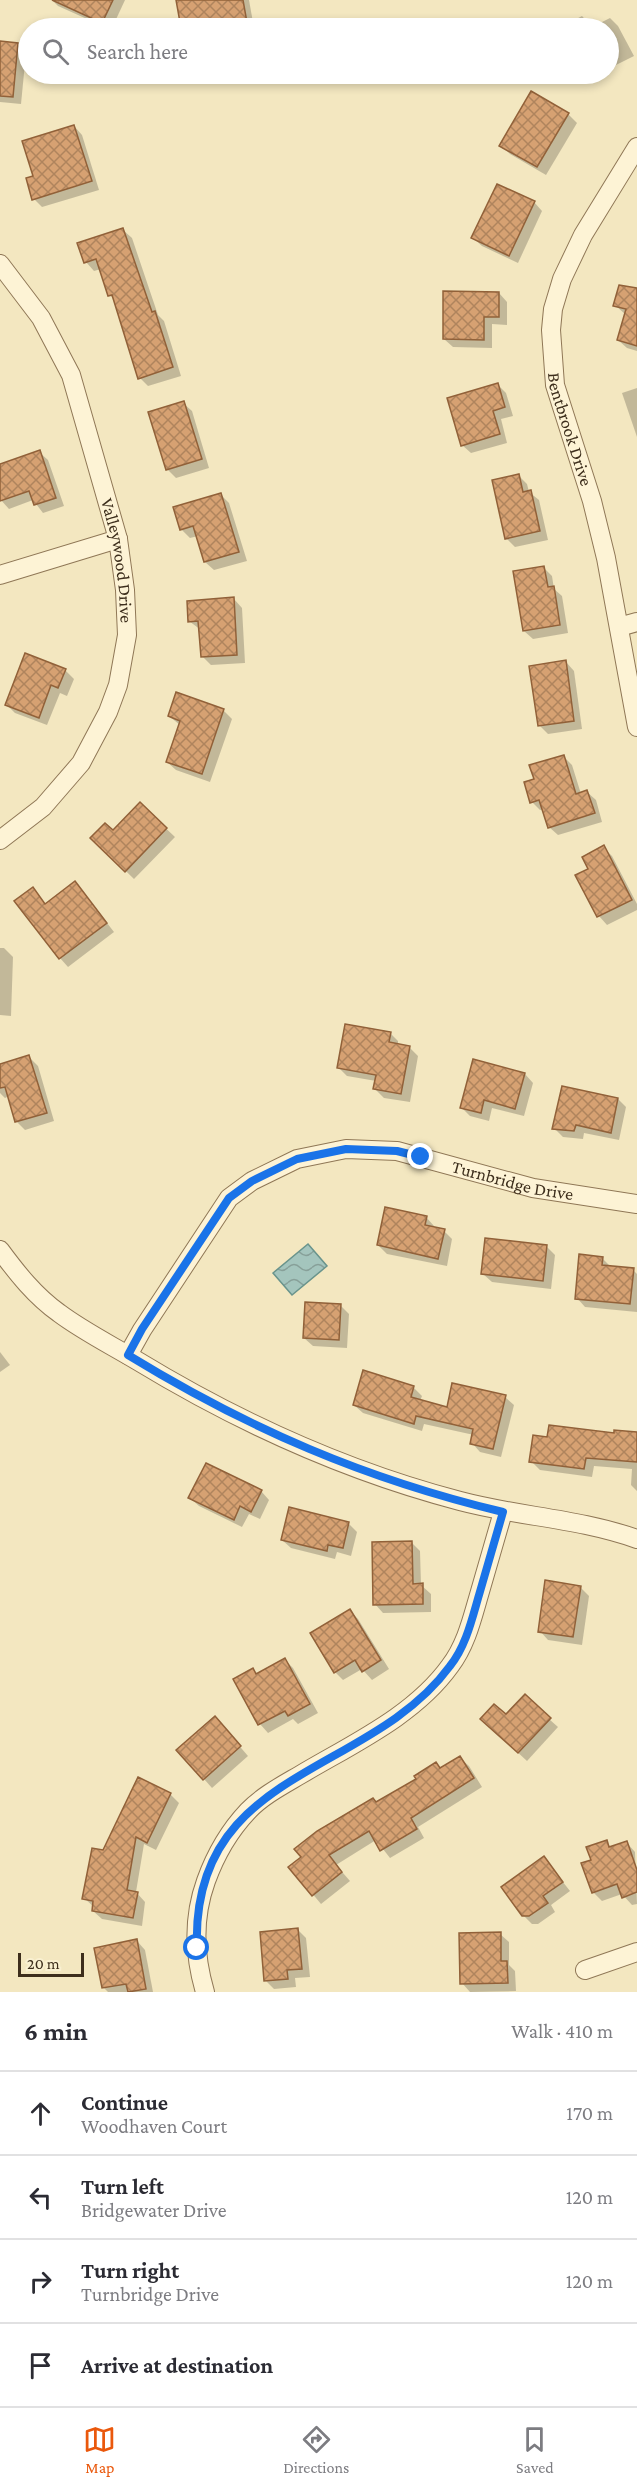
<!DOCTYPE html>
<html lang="en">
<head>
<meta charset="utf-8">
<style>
	body { margin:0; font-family:"Crimson Pro",serif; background:#f2f2f3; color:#2b2b33 }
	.scale { position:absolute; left:18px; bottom:15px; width:66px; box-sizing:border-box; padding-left:6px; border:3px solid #3d2e1c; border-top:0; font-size:16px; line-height:21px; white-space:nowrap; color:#3d2e1c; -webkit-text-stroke:4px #f9f0d1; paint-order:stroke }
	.stop { position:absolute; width:18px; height:18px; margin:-14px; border:4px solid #1a73e8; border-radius:50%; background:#fff }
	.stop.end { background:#1a73e8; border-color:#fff; box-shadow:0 2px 6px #0008 }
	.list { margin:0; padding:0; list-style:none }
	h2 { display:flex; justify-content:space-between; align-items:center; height:78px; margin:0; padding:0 24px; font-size:26px }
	h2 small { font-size:20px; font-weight:400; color:#7c7c81 }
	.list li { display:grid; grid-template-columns:39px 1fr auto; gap:18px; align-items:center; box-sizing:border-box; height:84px; padding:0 24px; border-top:2px solid #e1e1e2 }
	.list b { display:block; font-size:22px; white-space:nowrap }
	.list p { margin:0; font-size:20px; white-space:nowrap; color:#7c7c81 }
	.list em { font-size:20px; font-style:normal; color:#7c7c81 }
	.icon { flex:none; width:33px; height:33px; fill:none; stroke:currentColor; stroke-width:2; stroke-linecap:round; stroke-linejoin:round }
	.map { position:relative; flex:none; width:637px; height:1992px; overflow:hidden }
	.search { position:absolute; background:#fff; box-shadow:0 3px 9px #0003; left:18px; right:18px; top:18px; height:66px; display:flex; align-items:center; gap:15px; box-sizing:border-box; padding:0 21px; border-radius:33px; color:#7c7c81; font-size:22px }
	.sheet { height:414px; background:#fff }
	nav { display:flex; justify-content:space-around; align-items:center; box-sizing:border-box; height:84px; border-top:2px solid #e1e1e2; background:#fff; font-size:16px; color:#7c7c81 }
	nav a { display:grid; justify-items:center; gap:3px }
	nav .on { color:#ea580c }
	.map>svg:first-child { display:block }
	.water { fill:url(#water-waves); stroke:#69948c; stroke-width:1.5 }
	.shadow { fill:#0003 }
	.building { fill:url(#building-cross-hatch); stroke:#916139; stroke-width:1.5 }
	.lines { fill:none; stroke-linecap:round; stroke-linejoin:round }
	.street-casing { stroke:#8f7756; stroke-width:20 }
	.street { stroke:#fdf3d5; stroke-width:18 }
	.route { stroke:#1a73e8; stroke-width:8 }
	.labels { text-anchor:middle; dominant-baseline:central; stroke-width:4.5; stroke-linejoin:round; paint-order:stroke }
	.street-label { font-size:18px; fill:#3d2e1c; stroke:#f9f0d1 }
</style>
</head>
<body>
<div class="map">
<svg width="637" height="1992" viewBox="0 0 637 1992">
	<defs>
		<pattern id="water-waves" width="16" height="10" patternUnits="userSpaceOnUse" patternTransform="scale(1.5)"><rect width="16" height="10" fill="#a4c5bd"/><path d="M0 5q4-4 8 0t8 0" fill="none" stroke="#87a099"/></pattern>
		<pattern id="building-cross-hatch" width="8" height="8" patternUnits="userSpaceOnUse" patternTransform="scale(1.5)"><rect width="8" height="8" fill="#d6a172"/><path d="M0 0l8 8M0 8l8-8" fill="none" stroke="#af845d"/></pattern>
	</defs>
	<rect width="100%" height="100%" fill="#f3e7c0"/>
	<path class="water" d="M308,1244l19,22 -35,29 -19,-22z"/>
	<g class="shadow">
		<path d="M52,0h73l-13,28h-5l-49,-22z"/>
		<path d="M177,0h72l5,28h-71z"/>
		<path d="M582,16l10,11 18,-9 8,8 16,30 -26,13v-41h-39l-2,-4z"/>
		<path d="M0,43l17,1 9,9 -5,51 -21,-2z"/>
		<path d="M571,74h29l-19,10z"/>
		<path d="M568,114l9,9 -31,52 -36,-21 -9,-9z"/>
		<path d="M74,126l8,9 17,55 -57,17 -8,-8z"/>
		<path d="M534,202l8,9 -24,52 -36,-17 -9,-8z"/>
		<path d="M123,230l9,8 26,77 6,6 17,55 -33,10 -8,-8 -25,-77 -5,-6 -9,-26 -7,2 -8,-9z"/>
		<path d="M637,291v60l-10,-3 -9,-8 8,-25 -11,-10z"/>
		<path d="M499,293l8,9v23l-15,-1v24l-39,-1 -9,-8z"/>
		<path d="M498,385l8,8 7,23 -12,3 6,24 -36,10 -9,-8z"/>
		<path d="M637,388v49l-15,-44z"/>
		<path d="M183,403l9,8 17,57 -33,10 -9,-9z"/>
		<path d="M39,452l9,8 16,46 -21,7 -10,-13 -24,9 -9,-10v-34z"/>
		<path d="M518,475l9,9 2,8 10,8 9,40 -33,7 -9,-9z"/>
		<path d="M221,495l8,8 18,58 -33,9 -9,-8 -7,-26 -8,2 -9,-9z"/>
		<path d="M543,567l9,9 2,13 8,7 6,37 -35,6 -9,-8z"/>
		<path d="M234,599l8,9 3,55 -34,2 -9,-9 -1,-26 -12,-9z"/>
		<path d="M566,662l8,9 8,58 -34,5 -8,-8z"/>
		<path d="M65,670l9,9 -7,17 -7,-3 -13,32 -32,-12 -9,-9z"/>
		<path d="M177,694l47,17 8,8 -22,63 -34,-12 -9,-8 13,-37 -11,-9z"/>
		<path d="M563,756l9,9 9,29 6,-2 9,8 6,22 -44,13 -9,-8 -5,-18 -4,1 -8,-8 4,-22z"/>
		<path d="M140,804l35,33 -41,42 -42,-41 21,-6z"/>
		<path d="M603,847l9,9 25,48v6l-30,15 -8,-9 -22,-40 13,-7z"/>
		<path d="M32,889l14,16 37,-13 31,40 -46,35 -8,-9z"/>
		<path d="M0,948h4l9,9 -2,59 -11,-1z"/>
		<path d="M390,1033l8,8v4l11,2 9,9 -8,46 -26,-4 -9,-9 1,-8 -29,-5 -9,-9z"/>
		<path d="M29,1057l9,9 16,55 -29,9 -8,-8 -8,-26 -4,2 -5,-5v-27z"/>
		<path d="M525,1074l8,9 -9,33 -32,-8 -3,13 -19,-5 -9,-9z"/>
		<path d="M618,1099l8,8 -7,33 -35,-7 -1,6 -20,-2 -9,-9z"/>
		<path d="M426,1217l8,9v3l10,2 8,8 -5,27 -60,-12 -9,-9z"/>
		<path d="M546,1246l9,9 -4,34 -59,-7 -9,-8z"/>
		<path d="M602,1258l10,10 21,2 4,4v38l-52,-5 -8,-9z"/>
		<path d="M340,1305l9,9 -2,34 -34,-2 -9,-8z"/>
		<path d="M0,1352l10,13 -10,7z"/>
		<path d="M413,1387l9,9 -2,5 28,8 57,-12 9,8 -13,52 -21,-5 -8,-9 2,-8 -50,-11 -2,7 -59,-18 -9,-8z"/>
		<path d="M637,1434v57l-6,-6 1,-16 -38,-3 -2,11 -52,-7 -9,-9 17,-22z"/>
		<path d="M261,1491l8,9 -9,19 -11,-5 -7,13 -43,-21 -9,-8z"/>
		<path d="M349,1524l8,8 -6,24 -14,-4 -2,7 -44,-11 -9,-8z"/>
		<path d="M412,1543l8,8 1,34 10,9v18l-48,1 -8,-9z"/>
		<path d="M580,1587l9,9 -7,49 -34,-5 -8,-9z"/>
		<path d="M350,1611l8,8 31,50 -17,11 -10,-11 -19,11 -8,-8z"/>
		<path d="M285,1660l8,8 25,45 -20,11 -5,-5 -25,14 -8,-9 -25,-45 18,-10 5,5z"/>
		<path d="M507,1717l42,2 9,8 -31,34 -36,-33z"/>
		<path d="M223,1727l25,29 -36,32 -8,-9z"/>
		<path d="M460,1758l9,8 13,21 -64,40 6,11 -34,20 -14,-18 -40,25 14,16 -29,23 -30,-36 86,-65 41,-24 18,-15 6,5z"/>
		<path d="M170,1794l9,9 -23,47 -12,-6 -8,48 9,10 -3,24 -40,-7 -9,-8 1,-4 -10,-9 20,-47z"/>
		<path d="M606,1842l6,6 15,-5 8,9 2,52 -5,1 -10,-11 -20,7 -9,-9v-31z"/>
		<path d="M544,1858l26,33 -19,14 4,7 -17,12h-6l-9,-9z"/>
		<path d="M298,1930l8,8 4,39 -15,1 1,9 -22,2 -8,-8z"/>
		<path d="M500,1934l9,8v23l6,6 1,20 -46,1 -8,-9z"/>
		<path d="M137,1941l8,9 8,42h-45l-5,-5z"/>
	</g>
	<g class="building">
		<path d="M52,0h61l-11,23z"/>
		<path d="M176,0h67l5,28h-67z"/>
		<path d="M0,41l18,2 -5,54 -13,-1z"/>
		<path d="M531,91l38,22 -32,54 -38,-21z"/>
		<path d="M74,125l18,56 -60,19 -6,-22 7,-2 -11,-35z"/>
		<path d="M497,184l38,17 -26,55 -38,-18z"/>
		<path d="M123,228l29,84 3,-1 18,56 -35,12 -26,-84 -4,1 -12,-37 -12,4 -7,-20z"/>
		<path d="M619,285l18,3v58l-20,-6 9,-31 -13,-3z"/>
		<path d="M443,291l56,1v25h-15v23l-41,-1z"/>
		<path d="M498,383l7,24 -12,4 7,23 -39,12 -14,-48z"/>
		<path d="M184,401l18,58 -36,11 -18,-58z"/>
		<path d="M40,450l16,48 -22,7 -5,-14 -29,10v-37z"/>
		<path d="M519,474l4,18 8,-2 9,41 -35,8 -13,-59z"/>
		<path d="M221,493l18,59 -35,10 -11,-36 -13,4 -7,-23z"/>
		<path d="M544,566l4,21 6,-1 6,39 -37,6 -10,-60z"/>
		<path d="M234,597l3,58 -36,2 -3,-36 -10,1 -1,-21z"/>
		<path d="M25,653l41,16 -8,19 -7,-3 -12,33 -34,-13z"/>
		<path d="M566,660l8,61 -36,5 -9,-60z"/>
		<path d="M176,692l48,17 -22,65 -36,-12 14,-41 -12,-5z"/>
		<path d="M564,755l12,39 11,-4 8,23 -47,15 -9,-28 -9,3 -6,-21 10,-3 -5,-14z"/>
		<path d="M140,802l27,26 -42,44 -35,-34 15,-15 8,7z"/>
		<path d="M604,845l28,55 -35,17 -22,-42 13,-6 -6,-12z"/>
		<path d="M75,881l32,42 -48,36 -45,-58 19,-14 12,17z"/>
		<path d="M345,1024l46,8 -2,10 21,4 -9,48 -28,-5 3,-14 -39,-7z"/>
		<path d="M29,1055l18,58 -32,9 -10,-35 -5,1v-24z"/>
		<path d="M473,1059l52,14 -10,36 -31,-9 -3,13 -21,-5z"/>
		<path d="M562,1086l56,12 -7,35 -35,-8 -2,6 -22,-2z"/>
		<path d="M385,1207l42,9 -2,9 20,4 -7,30 -61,-14z"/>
		<path d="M485,1238l62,7 -4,36 -62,-7z"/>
		<path d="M579,1254l24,3 -1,8 32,3 -4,36 -55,-5z"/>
		<path d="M305,1302l36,2 -2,36 -36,-2z"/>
		<path d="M363,1370l51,16 -3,11 36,10 5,-24 54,12 -13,54 -23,-5 3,-15 -57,-13 -2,8 -61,-19z"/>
		<path d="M549,1425l65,8v-3l23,2v30l-51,-4 -2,11 -55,-7 4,-27 14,2z"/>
		<path d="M206,1463l56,27 -11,22 -11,-6 -6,14 -46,-22z"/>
		<path d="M289,1507l60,15 -6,26 -15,-3 -1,6 -46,-11z"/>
		<path d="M412,1541l1,43 10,-1v21l-50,1 -1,-63z"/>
		<path d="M545,1580l36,6 -8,51 -35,-5z"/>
		<path d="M350,1609l31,51 -19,12 -7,-12 -21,13 -24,-40z"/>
		<path d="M285,1658l25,46 -22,12 -3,-5 -27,14 -25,-46 20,-11 3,6z"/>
		<path d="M525,1694l26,24 -33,35 -38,-34 14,-15 12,10z"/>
		<path d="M215,1716l26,30 -38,34 -27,-30z"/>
		<path d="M460,1756l14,22 -63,40 6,11 -37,22 -11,-20 -40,24 13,17 -30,24 -24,-29 13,-10 -7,-8 23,-18 56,-33 3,4 40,-23 -2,-3 22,-14 4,6z"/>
		<path d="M138,1777l33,16 -24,50 -11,-6 -9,53 11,2 -5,26 -41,-7 1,-10 -11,-2 10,-51 11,2z"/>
		<path d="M607,1840l2,7 18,-6 10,29v22l-15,6 -5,-14 -25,9 -11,-30 10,-3 -5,-13z"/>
		<path d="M544,1856l19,26 -20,14 5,7 -19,13h-7l-21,-29z"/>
		<path d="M298,1928l4,41 -15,1 1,9 -24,2 -4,-49z"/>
		<path d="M501,1932v29h6l1,22 -48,1 -1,-51z"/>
		<path d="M137,1939l9,50 -18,3 -2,-8 -24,4 -8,-40z"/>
	</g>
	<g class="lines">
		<g class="street-casing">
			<g id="street">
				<path id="s1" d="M637,147l-54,88 -21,44 -9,30 -2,21 4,55 37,116 14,57 31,169"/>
				<path id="s2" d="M0,264l41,54 30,57 47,164 7,51 2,45 -9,50 -10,27 -27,51 -38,44 -43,33"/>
				<path d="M0,575l118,-36"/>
				<path d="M619,627l18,-5"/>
				<path d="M0,1250c17,23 35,46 59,63 24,18 52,32 77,47 102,62 209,111 324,141 60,16 117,17 177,38"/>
				<path id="s3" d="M128,1355l14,-25 87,-132 23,-17 45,-22 49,-10 51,2 136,37 104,16"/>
				<path d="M585,1970l52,-18"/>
				<path d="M205,1992c-11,-37 -12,-75 1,-111 9,-25 24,-51 42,-70 14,-15 35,-26 52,-36 52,-31 114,-59 150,-109 16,-21 22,-47 29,-71 8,-28 16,-55 24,-83"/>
			</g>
		</g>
		<use href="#street" class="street"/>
	</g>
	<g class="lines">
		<path class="route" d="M197,1948c-7,-180 172,-171 253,-282 16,-20 22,-47 29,-71 8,-28 16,-55 24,-83 -138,-33 -254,-83 -375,-157l14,-26 87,-131 23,-17 45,-22 49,-10 51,2 24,6"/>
	</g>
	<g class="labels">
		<g class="street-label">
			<text stroke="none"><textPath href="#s1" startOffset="306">Bentbrook Drive</textPath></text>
			<text stroke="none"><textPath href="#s2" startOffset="324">Valleywood Drive</textPath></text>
			<text stroke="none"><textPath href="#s3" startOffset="486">Turnbridge Drive</textPath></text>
		</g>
	</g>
</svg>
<div class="scale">20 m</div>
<div class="stop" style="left:197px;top:1948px"></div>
<div class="stop end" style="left:421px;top:1157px"></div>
<div class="search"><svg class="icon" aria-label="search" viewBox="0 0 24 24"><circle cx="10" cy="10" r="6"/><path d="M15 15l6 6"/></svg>Search here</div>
</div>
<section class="sheet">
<h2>6 min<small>Walk · 410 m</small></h2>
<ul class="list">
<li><svg class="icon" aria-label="ahead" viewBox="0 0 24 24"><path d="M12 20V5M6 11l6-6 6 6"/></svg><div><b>Continue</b><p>Woodhaven Court</p></div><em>170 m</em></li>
<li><svg class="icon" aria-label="left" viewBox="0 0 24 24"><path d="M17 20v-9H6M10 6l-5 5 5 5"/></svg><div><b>Turn left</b><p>Bridgewater Drive</p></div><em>120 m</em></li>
<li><svg class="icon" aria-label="right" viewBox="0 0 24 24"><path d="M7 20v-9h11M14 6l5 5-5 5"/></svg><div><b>Turn right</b><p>Turnbridge Drive</p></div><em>120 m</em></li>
<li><svg class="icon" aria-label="arrive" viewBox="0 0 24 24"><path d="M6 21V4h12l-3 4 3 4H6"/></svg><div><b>Arrive at destination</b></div></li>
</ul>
</section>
<nav>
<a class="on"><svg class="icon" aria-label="map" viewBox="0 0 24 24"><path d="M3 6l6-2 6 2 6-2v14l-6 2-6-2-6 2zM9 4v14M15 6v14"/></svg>Map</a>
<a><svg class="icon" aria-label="directions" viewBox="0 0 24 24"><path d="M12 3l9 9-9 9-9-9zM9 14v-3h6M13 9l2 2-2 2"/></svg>Directions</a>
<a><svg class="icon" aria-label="saved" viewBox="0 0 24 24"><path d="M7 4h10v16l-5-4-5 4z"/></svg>Saved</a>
</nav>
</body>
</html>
